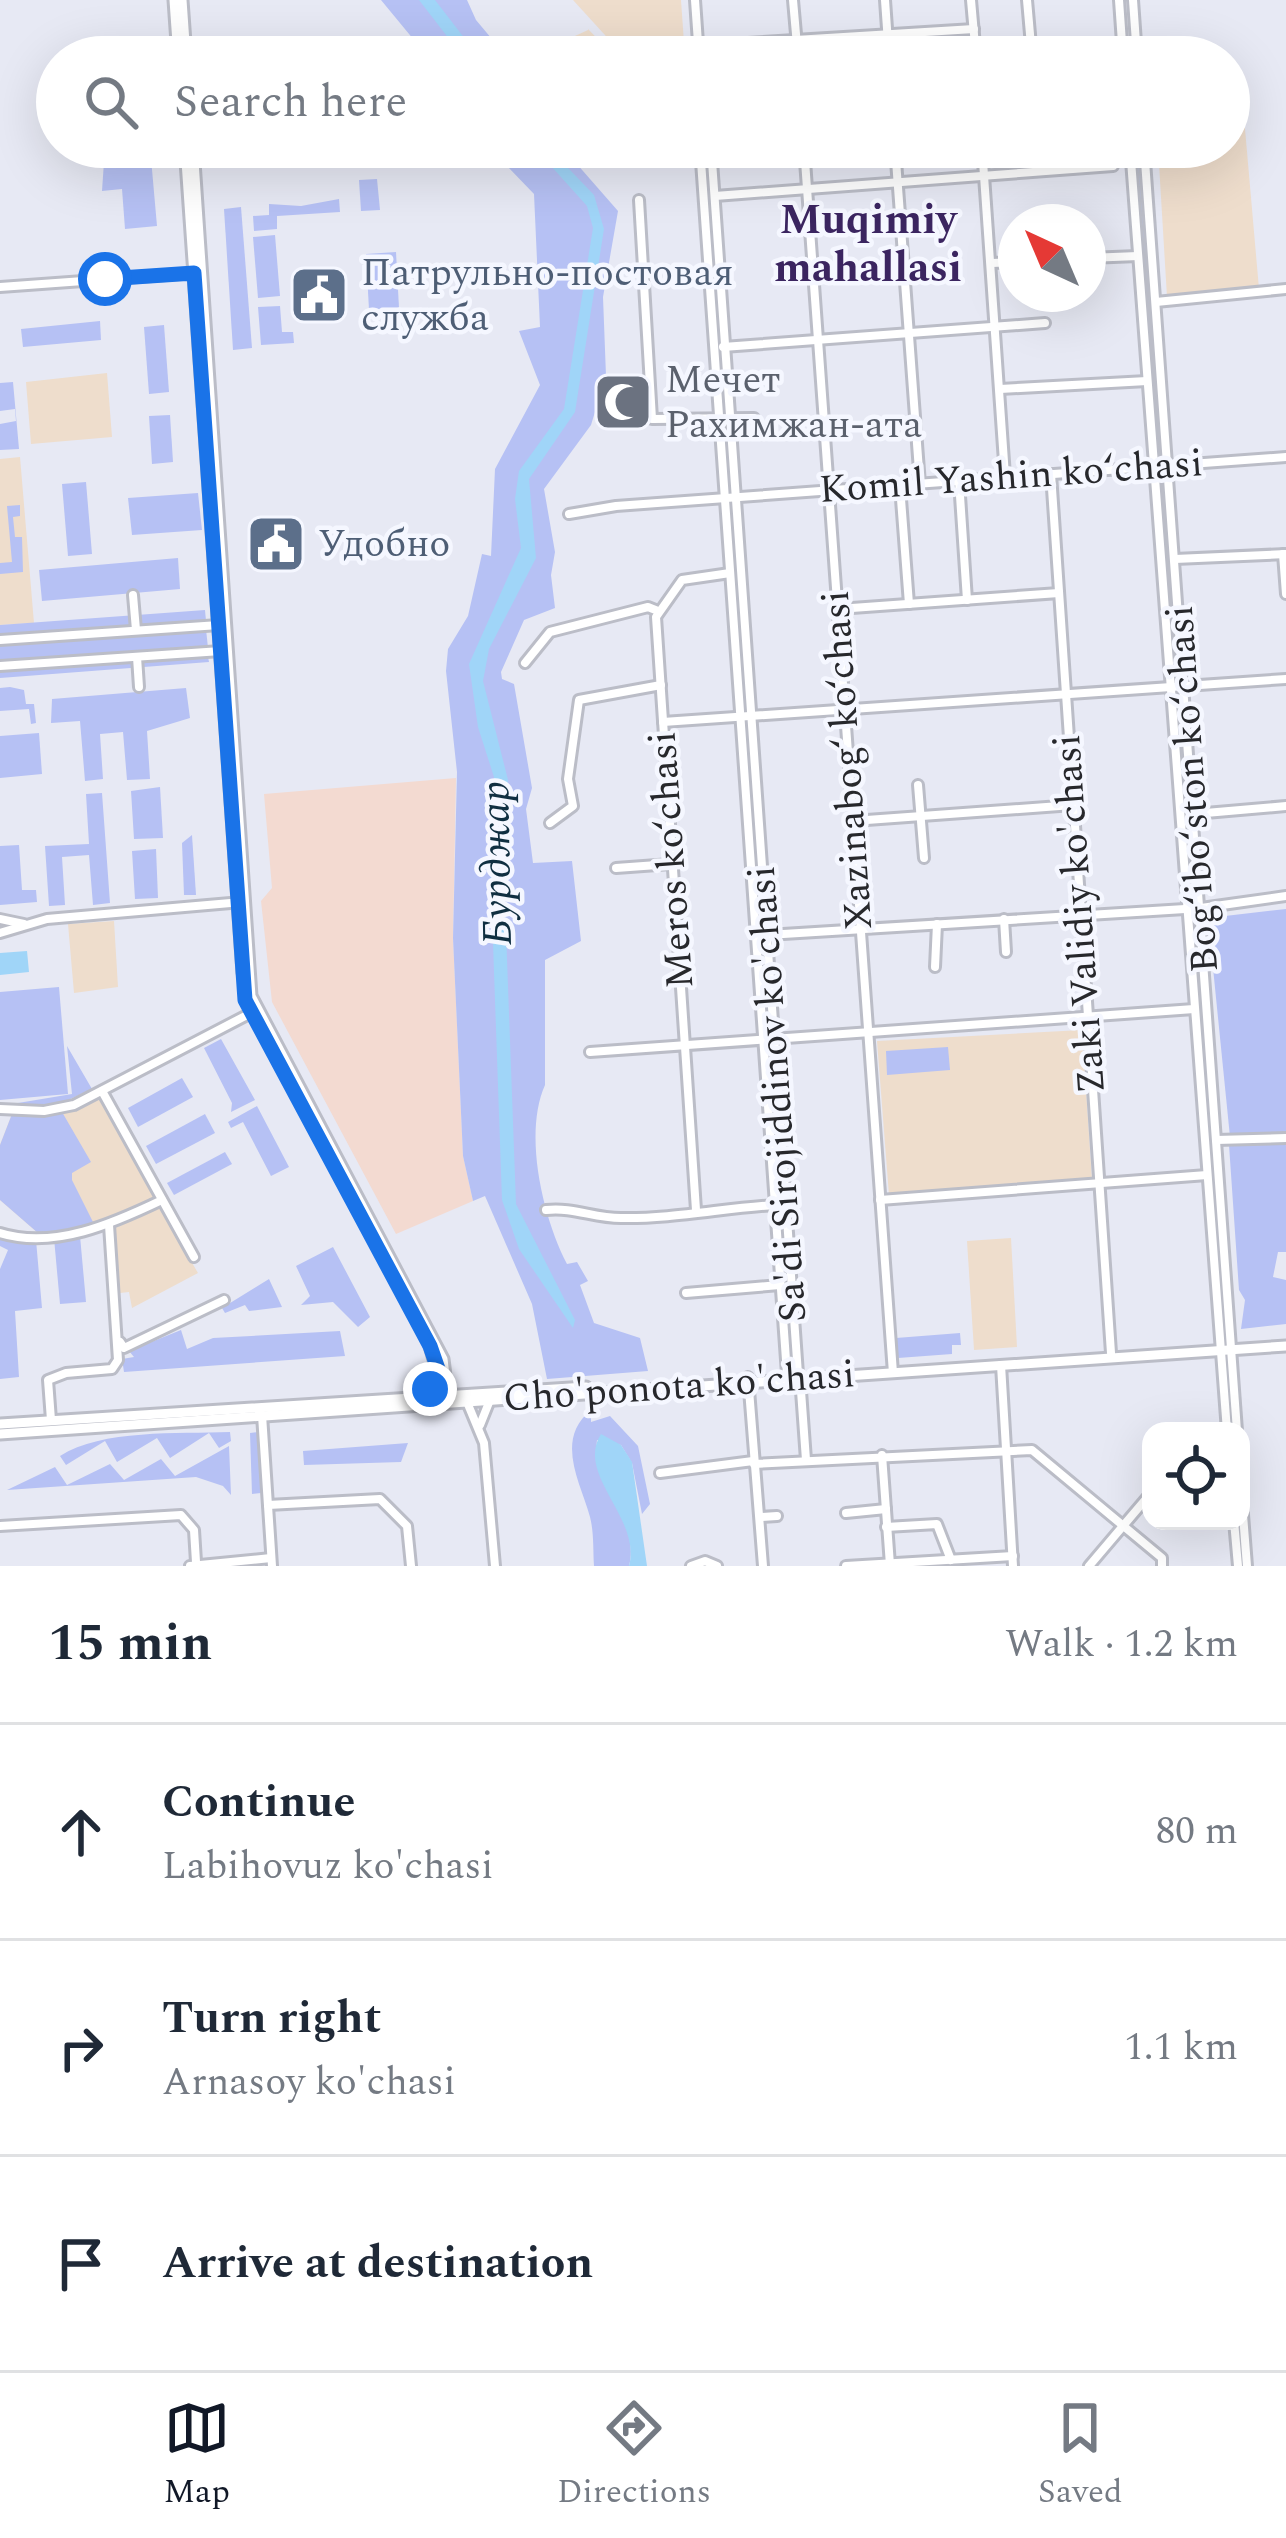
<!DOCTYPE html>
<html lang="en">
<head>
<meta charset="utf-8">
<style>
	body { margin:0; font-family:Spectral,serif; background:#f2f2f3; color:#1f2937 }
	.controls { position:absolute; right:36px; bottom:36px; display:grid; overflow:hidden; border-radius:24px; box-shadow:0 12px 48px #0002 }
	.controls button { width:108px; height:108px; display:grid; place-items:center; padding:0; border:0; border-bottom:3px solid #e0e1e3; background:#fff; color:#1f2937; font:60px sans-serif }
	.compass { position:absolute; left:998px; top:204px; width:108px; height:108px; border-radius:50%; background:#fff; box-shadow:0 12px 48px #0002; rotate:316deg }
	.stop { position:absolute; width:36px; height:36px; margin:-27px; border:9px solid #1a73e8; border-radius:50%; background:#fff }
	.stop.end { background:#1a73e8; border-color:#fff; box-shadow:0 3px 12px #0008 }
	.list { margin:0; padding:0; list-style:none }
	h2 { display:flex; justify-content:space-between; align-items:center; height:156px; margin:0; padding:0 48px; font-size:51px }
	h2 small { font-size:39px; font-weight:400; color:#747a83 }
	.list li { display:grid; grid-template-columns:78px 1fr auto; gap:36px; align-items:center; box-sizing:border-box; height:216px; padding:0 48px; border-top:3px solid #e0e1e3 }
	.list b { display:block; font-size:45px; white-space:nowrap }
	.list p { margin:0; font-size:39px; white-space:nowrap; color:#747a83 }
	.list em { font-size:39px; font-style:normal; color:#747a83 }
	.icon { flex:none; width:66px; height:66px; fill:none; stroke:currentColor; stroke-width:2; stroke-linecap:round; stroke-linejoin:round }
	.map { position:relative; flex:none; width:1286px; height:1566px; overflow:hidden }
	.search { position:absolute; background:#fff; box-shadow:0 12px 48px #0002; left:36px; right:36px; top:36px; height:132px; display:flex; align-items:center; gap:30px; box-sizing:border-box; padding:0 42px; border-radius:66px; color:#747a83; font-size:45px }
	.sheet { height:804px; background:#fff }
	nav { display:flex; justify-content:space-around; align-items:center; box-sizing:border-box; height:168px; border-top:3px solid #e0e1e3; background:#fff; font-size:33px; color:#747a83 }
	nav a { display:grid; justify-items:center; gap:6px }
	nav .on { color:#111827 }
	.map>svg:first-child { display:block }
	.education { fill:#edc }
	.medical { fill:#f3dad1 }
	.green { fill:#b6c1f4 }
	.water { fill:#a0d5f8 }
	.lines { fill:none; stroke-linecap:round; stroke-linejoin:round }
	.minor-casing { stroke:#bbbdc7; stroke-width:14 }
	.major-casing { stroke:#bbbdc7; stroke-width:15 }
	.minor { stroke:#fff; stroke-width:8 }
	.major { stroke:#fff; stroke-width:9 }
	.route { stroke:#1a73e8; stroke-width:15 }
	.labels { text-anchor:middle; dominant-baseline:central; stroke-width:9; stroke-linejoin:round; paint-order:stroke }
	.service-label { font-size:39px; fill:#4e5e75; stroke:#f5f7ff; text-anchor:start }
	.worship-label { font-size:39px; fill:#5b616d; stroke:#f5f7ff; text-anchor:start }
	.street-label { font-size:39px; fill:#27282c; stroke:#f5f7ff }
	.neighbourhood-label { font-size:42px; font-weight:bold; fill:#3b2560; stroke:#f5f7ff }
	.water-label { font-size:42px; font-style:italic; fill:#102f41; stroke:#f5f7ff }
</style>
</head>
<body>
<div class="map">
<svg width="1286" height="1566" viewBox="0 0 1286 1566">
	<rect width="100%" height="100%" fill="#e7e9f4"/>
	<g class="education">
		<path d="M573,0h108l4,57h-60z"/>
		<path d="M588,29l27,28h-86l59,-27z"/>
		<path d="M1243,106l16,183 -92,8 -9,-150h71v-39z"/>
		<path d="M107,373l5,64 -81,7 -5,-62z"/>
		<path d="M20,457l14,166 -34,2v-166z"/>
		<path d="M114,921l4,66 -44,6 -6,-69z"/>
		<path d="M1082,1030l10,150 -203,15 -12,-154z"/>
		<path d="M102,1095l55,102 -56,27 -63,9 -38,-33v-55l12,-31 50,-2z"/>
		<path d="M159,1206l39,67 -66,35 -3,-16 -9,1 -7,-64z"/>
		<path d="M1011,1238l6,109 -43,3 -7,-109z"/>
	</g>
	<path class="medical" d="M456,778l-3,160 10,218 10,45 -77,33 -124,-232 -11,-101 11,-13 -8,-94z"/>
	<g class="green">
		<path d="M381,0h86l9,20 31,37h-79z"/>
		<path d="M105,147h45l7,79 -32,3 -3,-40 -20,2z"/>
		<path d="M500,147h62l56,64 -15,86 3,79 -15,49 -47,64 11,63 -4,23 4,33 -31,12 -23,52 1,7 12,5 18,104 -6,21 7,54 39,-2 9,80 -36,19v125c-22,49 -2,133 22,179l10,-2 11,19 -8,4 14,38 46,15 8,33 -101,8 -15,-75 -47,-108 -12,5 -10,-45 -10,-218 4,-166 -11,-101 2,-22 20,-33 14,-62 9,2 4,-87 45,-84 -21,-54 21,-4 -6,-133 -28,-29z"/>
		<path d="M1135,147h5l21,312 -4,-1z"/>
		<path d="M377,179l3,31 -19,1 -2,-31z"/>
		<path d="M339,199l1,13 -63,4v13l-23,2 -1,-15 16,-1v-11l32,2z"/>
		<path d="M241,207l11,141 -19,2 -9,-141z"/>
		<path d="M275,235l5,61 -22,2 -5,-61z"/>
		<path d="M396,252l3,56 -30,2 -3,-56z"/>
		<path d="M280,306l2,26h11l1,11 -33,2 -3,-38z"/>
		<path d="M100,321l1,19 -78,7 -2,-18z"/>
		<path d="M164,325l5,67 -20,2 -5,-67z"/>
		<path d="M13,382l6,67 -19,1v-26l16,-3 -1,-12 -15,2v-28z"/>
		<path d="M170,415l3,47 -21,2 -3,-48z"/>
		<path d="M1162,475l18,201 -3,2 -3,-1z"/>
		<path d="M86,482l6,72 -24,2 -6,-72z"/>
		<path d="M198,493l4,37 -70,5 -4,-37z"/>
		<path d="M20,505v11l-7,1 2,20h7l1,35 -23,2v-11l12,-1 -5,-56z"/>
		<path d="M178,558l2,31 -138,12 -3,-31z"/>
		<path d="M205,610l1,11 -206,14v-10z"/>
		<path d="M206,629l2,19 -208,14v-18z"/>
		<path d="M208,657l1,5 -209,16v-7z"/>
		<path d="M10,687l14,3 2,14h8l2,19 -5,1 -2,-15 -29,2v-23z"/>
		<path d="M186,688l4,30 -43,13 3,48 -23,1 -4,-48 -23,2 3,45 -18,2 -5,-60 -29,2 1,-24z"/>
		<path d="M1177,692l4,3 12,206 -3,-2z"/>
		<path d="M744,728h3l23,303 -4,1z"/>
		<path d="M39,733l3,41 -42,4v-42z"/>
		<path d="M160,787l3,51 -29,1 -3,-48z"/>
		<path d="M102,793l8,110 -17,2 -4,-50 -27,2 3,48 -16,1 -4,-60 44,-2 -3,-50z"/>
		<path d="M192,835l4,60h-12l-2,-52z"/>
		<path d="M19,845l3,45h14l1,12 -37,3v-59z"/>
		<path d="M156,849l2,49 -23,1 -3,-48z"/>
		<path d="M1286,909v225l-56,3 -22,-219z"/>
		<path d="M1194,919l21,211 -4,5 -20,-213z"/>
		<path d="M59,987l9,107 -68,6v-108z"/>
		<path d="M221,1039l34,61 -24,12 1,-9 -28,-55z"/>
		<path d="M67,1046l25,43 -41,19 -51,-2 72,-12z"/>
		<path d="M948,1047l2,23 -63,5 -1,-24z"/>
		<path d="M182,1078l11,19 -55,30 -10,-19z"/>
		<path d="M257,1106l32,61 -18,9 -28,-54 -12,6 -3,-6z"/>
		<path d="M62,1112l29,50 -19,11v7l23,46 -57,7 -38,-33v-55l12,-31z"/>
		<path d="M205,1114l10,19 -59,31 -10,-18z"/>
		<path d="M1286,1143v109h-8l-5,25 13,3v44l-45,5 4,-29 -6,-10 -10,-145z"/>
		<path d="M225,1152l7,12 -58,31 -7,-12z"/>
		<path d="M0,1236l15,7 21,-3 6,68 -27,3 4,66 -19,2v-110l8,-19 -8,-4z"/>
		<path d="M80,1236l6,66 -26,2 -6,-66z"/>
		<path d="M333,1247l37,70 -12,10 -25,-25 -32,3 9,-9 -14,-30z"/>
		<path d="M269,1279l13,28 -33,4 -4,-6 -20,8 -3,-5z"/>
		<path d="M181,1330l6,19 26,-11 127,-7 5,25 -221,16 -2,-13 12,-2 -5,-6z"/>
		<path d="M960,1333l1,12h-9v9l-54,4 -2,-20z"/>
		<path d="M591,1410v12l19,-6 28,30 12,58 -8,10 -10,-51 -11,-18 -24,-5c-6,46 44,80 32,126h-35c-1,-15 0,-34 -4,-49 -9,-34 -36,-77 1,-107z"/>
		<path d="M230,1432l1,9 -12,7 -10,-15 -39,25 -13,-20 -40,24 -12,-21 -39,24 -6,-9c42,-27 118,-22 170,-24z"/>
		<path d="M259,1432l2,61 -9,1 -2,-61z"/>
		<path d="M408,1443l-7,19 -97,3 -1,-14z"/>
		<path d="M229,1446l2,49 -8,-9 -27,-9 -189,13 48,-23 12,18 43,-21 14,16 37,-21 14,17z"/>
	</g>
	<g class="water">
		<path d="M419,0h16l44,57h-16z"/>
		<path d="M534,147h14l46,48 10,34 -29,183 -46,67 7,79 -47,91 -6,32 25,99 -5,70 13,354 59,116 -2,8 -54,-79 -17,-49 -13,-372 5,-51 -16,-50 -9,-63 52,-116 -6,-49 4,-28 45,-62 29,-181 -6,-22z"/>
		<path d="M27,951l2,21 -29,3v-22z"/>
		<path d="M601,1434l20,11 11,17 15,104h-18c13,-48 -54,-91 -28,-132z"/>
	</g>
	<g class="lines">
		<g class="minor-casing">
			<g id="minor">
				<path d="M695,0l4,57"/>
				<path d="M793,0l5,57"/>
				<path d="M885,0l4,57"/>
				<path d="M971,0l5,57"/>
				<path d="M1027,0l5,57"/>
				<path d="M1119,0l4,57"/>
				<path d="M1133,0l4,57"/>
				<path d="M698,46l276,-17"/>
				<path d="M628,147l3,3"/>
				<path d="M700,147l87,1227 6,5"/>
				<path d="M711,147l87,1227 -5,5"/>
				<path d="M804,147l89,1226"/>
				<path d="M895,147l25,337"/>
				<path d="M982,147l23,329"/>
				<path d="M1130,147l97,1284"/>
				<path d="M1144,147l93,1284"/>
				<path d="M715,196l398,-30"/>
				<path d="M639,200l13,219 102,-1"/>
				<path d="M1088,258l50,-2"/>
				<path d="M992,263l24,-1"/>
				<path d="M0,287l194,-14"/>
				<path d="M1156,302l130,-13"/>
				<path d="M723,347l322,-24"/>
				<path d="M1000,389l147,-8"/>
				<path d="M1051,474l60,879"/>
				<path d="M959,481l8,119"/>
				<path d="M900,486l9,118"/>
				<path d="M569,514l47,-8 670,-49"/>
				<path d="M1283,554l3,40"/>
				<path d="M1175,559l111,-5"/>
				<path d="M133,595l3,35"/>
				<path d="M838,609l221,-16"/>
				<path d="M0,640l219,-15"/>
				<path d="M137,657l2,30"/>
				<path d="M525,663l25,-31 98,-25 10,4"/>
				<path d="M0,666l221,-15"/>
				<path d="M663,722l623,-43"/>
				<path d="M918,785l6,73"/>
				<path d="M1194,814l92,-8"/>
				<path d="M853,821l220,-16"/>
				<path d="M550,823l23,-17 -5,-27 11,-79 82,-15"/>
				<path d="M616,868l55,-4"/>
				<path d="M0,919l24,5"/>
				<path d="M1004,919l2,33"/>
				<path d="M0,933l47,-14 195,-17"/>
				<path d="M767,935l434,-27 85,-12"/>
				<path d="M935,967l2,-43"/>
				<path d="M590,1052l604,-43"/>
				<path d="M102,1091l92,166"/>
				<path d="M0,1109l44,2 30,-6 177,-92"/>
				<path d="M1216,1140l70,-2"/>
				<path d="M880,1200l327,-25"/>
				<path d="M546,1210c28,-3 47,8 75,8 50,1 104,-10 154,-13"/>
				<path d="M696,1210l-40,-593 26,-37 48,-7"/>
				<path d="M0,1233c54,17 114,-10 162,-33"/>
				<path d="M686,1293l94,-8"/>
				<path d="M120,1342l4,6 100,-48"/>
				<path d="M1001,1365l12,201"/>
				<path d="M748,1377l15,189"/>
				<path d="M800,1377l6,83"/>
				<path d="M467,1402l17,41 11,123"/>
				<path d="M262,1415l10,151"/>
				<path d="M51,1420l-3,-40 18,-7 46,-4 6,-9 -9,-135"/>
				<path d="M480,1425l10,-25"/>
				<path d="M882,1455l8,110"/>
				<path d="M754,1464l278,-14 130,108v8"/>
				<path d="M660,1473l93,-12"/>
				<path d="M1241,1489l6,77"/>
				<path d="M268,1505l112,-6 27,27 4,40"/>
				<path d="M846,1513l40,-4"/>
				<path d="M760,1517l17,-1"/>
				<path d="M1234,1521l4,45"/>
				<path d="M0,1526l181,-11 13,15 2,32"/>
				<path d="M886,1527l51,-3 14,36"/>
				<path d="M190,1566l81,-8"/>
				<path d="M691,1566l14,-5 12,5"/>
				<path d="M846,1566l167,-10"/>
				<path d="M1089,1566l62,-73"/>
			</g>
		</g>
		<g class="major-casing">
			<g id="major">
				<path d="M174,0l4,57"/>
				<path d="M182,0l4,57"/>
				<path d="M185,147l58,826"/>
				<path d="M193,147l58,849 192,363 3,25 -21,20"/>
				<path d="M425,1394l13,-20 -8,-28"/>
				<path d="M0,1424l586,-37"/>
				<path d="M0,1434l1286,-88"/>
			</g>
		</g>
		<use href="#minor" class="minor"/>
		<use href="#major" class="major"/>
	</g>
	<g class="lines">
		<path class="route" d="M105,279l89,-6 51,727 185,346 8,23 -8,20"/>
	</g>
	<defs>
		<g id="civic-square" transform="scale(3)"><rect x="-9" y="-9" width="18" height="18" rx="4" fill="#5c6f8a" stroke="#f5f7ff"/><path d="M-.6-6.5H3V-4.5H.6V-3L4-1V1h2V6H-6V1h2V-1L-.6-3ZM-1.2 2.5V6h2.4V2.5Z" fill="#fff"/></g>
		<g id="mosque-square" transform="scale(3)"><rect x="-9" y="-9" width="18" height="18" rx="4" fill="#6b7280" stroke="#f5f7ff"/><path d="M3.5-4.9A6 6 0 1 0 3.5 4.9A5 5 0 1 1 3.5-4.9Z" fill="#fff"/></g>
	</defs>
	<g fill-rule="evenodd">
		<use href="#civic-square" x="319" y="295"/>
		<use href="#mosque-square" x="623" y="402"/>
		<use href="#civic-square" x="276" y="544"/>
	</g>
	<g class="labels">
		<g class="service-label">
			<text x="361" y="273">Патрульно-постовая<tspan x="361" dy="45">служба</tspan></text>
			<text x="318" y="544">Удобно</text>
		</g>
		<g class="worship-label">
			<text x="665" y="380">Мечет<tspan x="665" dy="45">Рахимжан-ата</tspan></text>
		</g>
		<g class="street-label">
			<text transform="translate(1011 477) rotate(-4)">Komil Yashin koʻchasi</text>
			<text transform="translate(848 760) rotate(-94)">Xazinabog‘ ko‘chasi</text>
			<text transform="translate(1193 789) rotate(-94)">Bogʻiboʻston koʻchasi</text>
			<text transform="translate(672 860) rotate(-94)">Meros ko‘chasi</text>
			<text transform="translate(1080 914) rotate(-94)">Zaki Validiy ko'chasi</text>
			<text transform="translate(778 1094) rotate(-94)">Sa'di Sirojiddinov ko'chasi</text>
			<text transform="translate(679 1387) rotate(-4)">Cho'ponota ko'chasi</text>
		</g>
		<g class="neighbourhood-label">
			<text x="868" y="220">Muqimiy<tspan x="868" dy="48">mahallasi</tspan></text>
		</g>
		<g class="water-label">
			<text transform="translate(497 863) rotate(-91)">Бурджар</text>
		</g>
	</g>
</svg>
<div class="controls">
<button><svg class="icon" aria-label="locate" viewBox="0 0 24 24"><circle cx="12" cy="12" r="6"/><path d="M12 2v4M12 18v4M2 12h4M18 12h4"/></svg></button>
</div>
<svg class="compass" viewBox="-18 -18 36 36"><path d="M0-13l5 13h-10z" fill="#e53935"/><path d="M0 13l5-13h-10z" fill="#747a83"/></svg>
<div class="stop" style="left:105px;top:279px"></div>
<div class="stop end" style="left:430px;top:1389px"></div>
<div class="search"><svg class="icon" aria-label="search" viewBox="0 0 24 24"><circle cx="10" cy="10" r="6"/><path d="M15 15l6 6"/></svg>Search here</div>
</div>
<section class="sheet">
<h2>15 min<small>Walk · 1.2 km</small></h2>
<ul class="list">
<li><svg class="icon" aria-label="ahead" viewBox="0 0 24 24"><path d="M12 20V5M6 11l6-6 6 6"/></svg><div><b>Continue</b><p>Labihovuz ko'chasi</p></div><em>80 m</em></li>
<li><svg class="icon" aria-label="right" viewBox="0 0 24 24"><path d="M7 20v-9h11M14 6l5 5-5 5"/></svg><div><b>Turn right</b><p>Arnasoy ko'chasi</p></div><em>1.1 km</em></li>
<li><svg class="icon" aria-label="arrive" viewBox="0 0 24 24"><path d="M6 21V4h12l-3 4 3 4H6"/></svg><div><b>Arrive at destination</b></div></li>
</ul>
</section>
<nav>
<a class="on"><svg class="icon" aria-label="map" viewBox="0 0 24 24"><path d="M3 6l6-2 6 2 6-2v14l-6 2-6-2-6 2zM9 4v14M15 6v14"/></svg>Map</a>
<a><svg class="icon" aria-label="directions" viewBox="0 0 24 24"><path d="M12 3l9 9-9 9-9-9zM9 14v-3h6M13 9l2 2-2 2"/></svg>Directions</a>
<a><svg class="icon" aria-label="saved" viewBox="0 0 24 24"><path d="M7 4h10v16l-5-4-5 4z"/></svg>Saved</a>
</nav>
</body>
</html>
